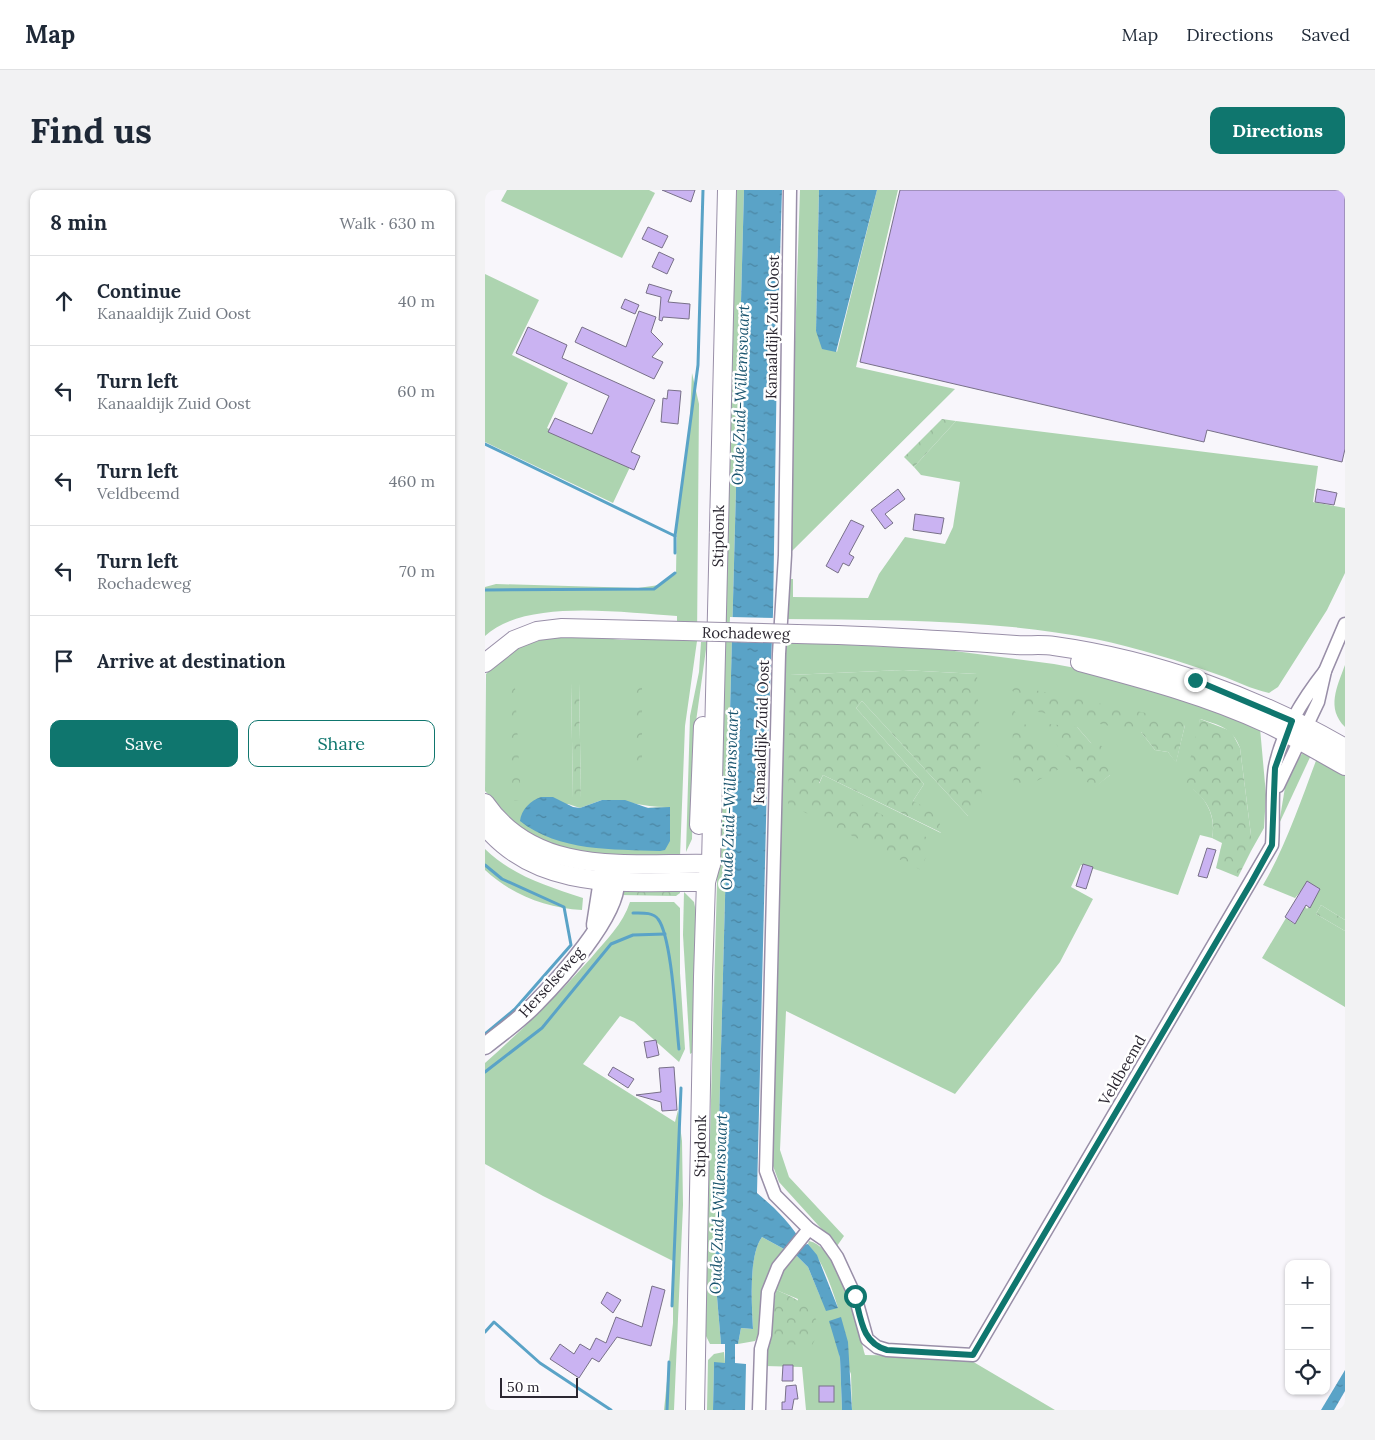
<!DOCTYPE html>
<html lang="en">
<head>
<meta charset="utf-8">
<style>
	body { margin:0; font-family:Lora,serif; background:#f2f2f3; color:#1f2937 }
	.controls { position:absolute; right:15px; bottom:15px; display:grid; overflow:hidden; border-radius:10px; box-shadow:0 1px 4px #0004 }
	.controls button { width:45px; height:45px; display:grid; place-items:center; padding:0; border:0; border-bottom:1px solid #e0e1e3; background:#fff; color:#1f2937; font:25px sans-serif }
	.scale { position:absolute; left:15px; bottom:12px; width:78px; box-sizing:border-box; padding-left:5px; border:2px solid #2b2731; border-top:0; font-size:14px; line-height:18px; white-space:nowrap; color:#2b2731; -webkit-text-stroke:4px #fff; paint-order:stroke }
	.stop { position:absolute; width:15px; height:15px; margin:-11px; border:4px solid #0f766e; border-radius:50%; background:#fff }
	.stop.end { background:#0f766e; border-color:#fff; box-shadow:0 1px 5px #0008 }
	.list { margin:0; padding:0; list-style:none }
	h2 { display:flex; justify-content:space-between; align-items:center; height:65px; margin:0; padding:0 20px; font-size:21px }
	h2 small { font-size:16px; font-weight:400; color:#747a83 }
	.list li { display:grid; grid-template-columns:32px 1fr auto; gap:15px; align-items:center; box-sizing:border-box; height:90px; padding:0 20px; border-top:1px solid #e0e1e3 }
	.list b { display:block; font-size:19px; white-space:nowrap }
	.list p { margin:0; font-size:16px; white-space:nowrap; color:#747a83 }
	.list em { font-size:16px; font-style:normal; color:#747a83 }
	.actions { display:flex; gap:10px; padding:15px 20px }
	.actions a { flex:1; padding:11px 0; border:1px solid #0f766e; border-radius:10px; text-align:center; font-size:18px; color:#0f766e }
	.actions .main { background:#0f766e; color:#fff }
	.icon { flex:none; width:28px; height:28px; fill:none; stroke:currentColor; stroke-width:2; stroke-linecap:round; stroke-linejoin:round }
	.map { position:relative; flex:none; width:860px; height:1220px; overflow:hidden; border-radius:10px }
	header { display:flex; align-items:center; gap:30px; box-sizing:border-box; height:70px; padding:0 25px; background:#fff; border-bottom:1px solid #e0e1e3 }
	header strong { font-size:24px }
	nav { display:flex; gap:28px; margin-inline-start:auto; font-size:18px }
	.intro { display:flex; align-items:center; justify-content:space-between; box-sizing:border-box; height:120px; padding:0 30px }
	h1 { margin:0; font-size:35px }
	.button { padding:12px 22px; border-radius:10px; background:#0f766e; color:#fff; font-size:18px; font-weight:700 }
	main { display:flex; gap:30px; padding:0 30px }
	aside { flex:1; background:#fff; border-radius:10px; box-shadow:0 1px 4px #0004 }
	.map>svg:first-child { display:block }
	.green { fill:#add4b0; fill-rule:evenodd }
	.forest { fill:url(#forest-crowns) }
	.water { fill:url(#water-ripples) }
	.pier { fill:#f8f6fb }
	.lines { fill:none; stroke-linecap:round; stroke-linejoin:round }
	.stream { stroke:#5aa3c7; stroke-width:3 }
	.building { fill:#cab3f2; stroke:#787088 }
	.minor-casing { stroke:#998fa8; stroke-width:15 }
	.tertiary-casing { stroke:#998fa8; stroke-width:19 }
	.secondary-casing { stroke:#998fa8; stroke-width:20 }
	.minor { stroke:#fff; stroke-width:12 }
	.tertiary { stroke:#fff; stroke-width:16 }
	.secondary { stroke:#fff; stroke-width:18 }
	.secondary-bridge-casing { stroke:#998fa8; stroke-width:20; stroke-linecap:butt }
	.secondary-bridge { stroke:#fff; stroke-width:18 }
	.route { stroke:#0f766e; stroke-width:6 }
	.labels { text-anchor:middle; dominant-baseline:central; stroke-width:5; stroke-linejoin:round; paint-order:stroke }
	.street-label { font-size:15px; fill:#2b2731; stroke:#fff }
	.water-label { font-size:16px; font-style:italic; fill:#1b556f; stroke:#fff }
</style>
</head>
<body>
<header>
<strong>Map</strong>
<nav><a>Map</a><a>Directions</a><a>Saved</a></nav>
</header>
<div class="intro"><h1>Find us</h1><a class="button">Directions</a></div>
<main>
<aside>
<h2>8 min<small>Walk · 630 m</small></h2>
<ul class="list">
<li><svg class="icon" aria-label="ahead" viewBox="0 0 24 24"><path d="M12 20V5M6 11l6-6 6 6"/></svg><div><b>Continue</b><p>Kanaaldijk Zuid Oost</p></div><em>40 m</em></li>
<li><svg class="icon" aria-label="left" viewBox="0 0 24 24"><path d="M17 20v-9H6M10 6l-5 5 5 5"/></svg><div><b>Turn left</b><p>Kanaaldijk Zuid Oost</p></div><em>60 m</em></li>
<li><svg class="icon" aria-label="left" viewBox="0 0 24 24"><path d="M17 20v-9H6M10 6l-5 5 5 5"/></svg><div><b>Turn left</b><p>Veldbeemd</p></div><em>460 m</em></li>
<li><svg class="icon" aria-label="left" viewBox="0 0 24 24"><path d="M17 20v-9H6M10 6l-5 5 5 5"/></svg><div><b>Turn left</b><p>Rochadeweg</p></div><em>70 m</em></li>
<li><svg class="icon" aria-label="arrive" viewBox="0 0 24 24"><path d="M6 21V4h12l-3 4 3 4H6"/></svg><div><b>Arrive at destination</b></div></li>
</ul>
<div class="actions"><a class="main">Save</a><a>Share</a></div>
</aside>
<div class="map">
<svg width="860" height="1220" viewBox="0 0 860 1220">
	<defs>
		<pattern id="forest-crowns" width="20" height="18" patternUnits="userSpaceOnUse" patternTransform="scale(1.25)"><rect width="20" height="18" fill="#add4b0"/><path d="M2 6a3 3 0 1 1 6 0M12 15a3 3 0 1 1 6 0" fill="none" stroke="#95b698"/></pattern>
		<pattern id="water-ripples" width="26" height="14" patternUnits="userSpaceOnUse" patternTransform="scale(1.25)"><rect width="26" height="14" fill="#5aa3c7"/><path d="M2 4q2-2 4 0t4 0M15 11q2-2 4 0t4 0" fill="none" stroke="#4b85a2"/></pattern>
	</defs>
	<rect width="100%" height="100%" fill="#f8f6fb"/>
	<g class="green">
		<path d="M22,0h142l6,3 -33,65 -121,-57z"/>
		<path d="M251,0h8l-29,1083 6,71h-11l-5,-10v-15z"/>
		<path d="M315,0h19l-3,141 21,21 40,-162h21l-42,177 99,22 -167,166z"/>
		<path d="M0,84l54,26 -27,55 56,28 -21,45 83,39 -17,36 -128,-61z"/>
		<path d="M207,183l7,31 -2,237 -12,85 -5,131 -63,3 -87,-21 -45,-48 1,-117 17,-18 21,-11 34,-10h19l45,5h55v-24c-54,-3 -151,-18 -192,20v-49l11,-3 142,4 21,-3 17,-11 1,-59 12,-80zM86,493h8l2,115h-8zM150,495l7,1v87h-6zM117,610c23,0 44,8 68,7l-147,5 45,-8 12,4z"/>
		<path d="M471,231l362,45 -5,36 32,6v65l-18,37 -49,77 -9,6c-18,-4 -33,-12 -50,-18 -40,-14 -81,-27 -124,-36 -102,-20 -209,-19 -313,-20l1,-40h10v18l75,1 11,-24 26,-37 40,7 8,-17 7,-45 -39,-7 -7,-8z"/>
		<path d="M216,452h6l-13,94 -2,103 -6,13 4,-136 9,-44z"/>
		<path d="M296,452l158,7 115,15 43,8 80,24 83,32 6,67 -2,33 -13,23v-16l-11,-87c-7,-20 -21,-23 -40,-29l-7,70c15,11 23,30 19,49l-12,-3 -22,60 -97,-30 -10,22 22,12 -33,63 -105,132 -169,-83 -6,139 9,27 55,59 -7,10 -58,-64 -9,-24zM418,480l74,4 -9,142 -106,-115 -6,7 68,76 -11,17 28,32 -118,-58 -4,9 -29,-109zM700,535l-9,37 -8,-10 -13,-2 -14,-18zM592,537l14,16 19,32 -17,13z"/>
		<path d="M860,475v62c-19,-19 -8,-40 0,-62z"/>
		<path d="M819,561l8,2 -33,71 8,-49z"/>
		<path d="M832,568l28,12v150l-24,-15 -5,9 29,17v76l-83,-49 24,-40 8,6 10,-19 3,4 11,-17 -11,-8 -12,14 -32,-13c22,-37 39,-87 54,-127z"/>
		<path d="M0,659c28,27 62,37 98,49l-1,12c-36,-2 -70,-15 -97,-40z"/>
		<path d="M199,702l10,10 2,10 -3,140 -3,2 -7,-119z"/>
		<path d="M145,712h44l6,6v65l5,76 -6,13 -45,-40 -14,-6 -37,48 92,58 3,-12 4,31 1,64 -9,205h-10l9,-87v-62l-130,-65 -58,-32v-101c37,-33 73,-68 106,-105 15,-18 32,-34 39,-56z"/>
		<path d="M277,1047l22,12c-11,14 -18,27 -22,46 -2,15 2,33 -7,46l-17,3 3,-16 12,1c-1,-24 -5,-73 9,-92z"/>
		<path d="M324,1051c31,6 49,87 56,114l100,2 90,53h-203l-1,-36 -14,-32 3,16 2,52h-36l-4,-43 -37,-1 2,-22h19l12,-45 -22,-9 3,-16 18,-21 -1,2 12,12 12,29 18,12c-7,-23 -15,-46 -30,-64z"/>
		<path d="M239,1162l1,11h-11l-1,47h-6l1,-50 6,-6z"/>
	</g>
	<g class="forest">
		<path d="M457,229l14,2 -42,46 -10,-10z"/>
		<path d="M418,480l74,4 5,130 -14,12 -106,-115 -6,7 68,76 -11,17 24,12 5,20 -119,-58 -4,8 113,57 -11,30 -133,-66 2,-129z"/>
		<path d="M86,493h8l2,115h-8z"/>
		<rect x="150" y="495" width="7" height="88"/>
		<path d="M530,496l165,34 5,5 -9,38 -8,-11 -13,-2 -14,-18 -113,-22 -17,-21z"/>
		<path d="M23,497h7l6,113 -8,1z"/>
		<path d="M527,518l49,60 -47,25z"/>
		<path d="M715,529l31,12 9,17 11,87v16l-13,26 -22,-9 6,-25 -10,-5c5,-24 -7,-43 -28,-54z"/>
		<path d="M564,534l28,3 14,16 11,3 8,14v15l-17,14 -51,-62z"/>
		<path d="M195,699v4l-4,3 -57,-1 4,-5z"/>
		<path d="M836,715l24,15v11l-29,-17z"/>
		<path d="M291,1100c23,9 55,26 36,55l-45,-1z"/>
	</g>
	<g class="water">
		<path d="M259,0h38l-5,169 -4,254 -5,126 -11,454c18,15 35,31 46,52l5,-1 9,11 21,53 -12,3 -18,-44 -12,-12v-3l-8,-7 -4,4 -22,-12c-14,19 -10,69 -9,92l-12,-1 -3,16h-3v19l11,1 -1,46h-32l1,-48 11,1v-19h-4l-6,-71z"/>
		<path d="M334,0h58l-41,162 -14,-3 -6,-18z"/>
		<path d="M56,607h12l20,10 7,1 22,-8h23l23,8 22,-1v34l-5,9 -5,1c-47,-2 -101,1 -140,-30 1,-11 11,-21 21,-24z"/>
		<path d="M356,1127l7,25 4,68h-10l-2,-52 -11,-37z"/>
		<path d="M860,1180v21l-11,19h-13z"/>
	</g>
	<path class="pier" d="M245,427l46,1 -1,25 -46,-1z"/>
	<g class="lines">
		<g class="stream">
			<path d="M0,254l190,92 23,-171 5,-175"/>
			<path d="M190,346v17"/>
			<path d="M0,400l169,-1 21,-16"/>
			<path d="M0,675l17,14 62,28 7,38 -56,64 -30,25"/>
			<path d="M148,723c9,0 20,-1 25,6 14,18 18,104 21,130"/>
			<path d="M0,882l57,-44 69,-84 22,-9 32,-1"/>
			<path d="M187,1116l9,-218"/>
			<path d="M0,1142l9,-10 46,41 71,47"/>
			<path d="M182,1220l2,-48"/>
		</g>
	</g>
	<g class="building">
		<path d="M177,0h33l-4,12z"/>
		<path d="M415,0h445v259l-3,13 -135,-32 -3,12 -344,-80z"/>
		<path d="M163,37l20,9 -6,12 -20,-9z"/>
		<path d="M174,62l15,7 -7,15 -15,-7z"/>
		<path d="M164,94l23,7 -4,11 22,2 -1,15 -26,-2 -1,4 -3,-1 2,-23 -15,-4z"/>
		<path d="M140,109l14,6 -4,9 -14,-6z"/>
		<path d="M154,121l17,6 -5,15 12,12 -11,13 11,5 -9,17 -79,-37 7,-15 44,20z"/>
		<path d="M43,137l39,18 -5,13 93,42 -24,52 9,4 -6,14 -86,-38 7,-14 37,16 17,-38 -93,-43z"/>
		<path d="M183,200l13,1 -3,33 -17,-2 2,-24 4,1z"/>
		<path d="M413,299l7,10 -20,15 8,9 -8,6 -14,-19z"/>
		<path d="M832,299l20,4 -3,12 -19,-3z"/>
		<path d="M430,324l29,4 -3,16 -28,-4z"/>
		<path d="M366,330l13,6 -15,28 5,3 -5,9 -6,-3 -5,10 -12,-7z"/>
		<path d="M722,658l9,2 -9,28 -9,-2z"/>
		<path d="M598,674l10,3 -7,22 -10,-3z"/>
		<path d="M822,691l13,8 -10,19 -4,-3 -11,19 -10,-7z"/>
		<path d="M171,850l3,15 -12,3 -3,-16z"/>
		<path d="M128,877l21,12 -6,9 -20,-13z"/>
		<path d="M189,877l3,43 -15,1 -1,-9 -25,-7 25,-3 -2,-24z"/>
		<path d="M167,1096l13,4 -14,56 -34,-9 -18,25 -7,-4 -13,20 -29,-19 10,-15 14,10 6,-10 10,6 6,-12 10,5 10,-26 26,10z"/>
		<path d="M122,1102l14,8 -8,13 -12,-10z"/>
		<path d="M298,1175h10v16h-11z"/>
		<path d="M311,1195l2,14h-4l-2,11h-10v-8h3l1,-16z"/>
		<rect x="334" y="1196" width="15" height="16"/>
	</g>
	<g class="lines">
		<g class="minor-casing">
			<g id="minor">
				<path d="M305,0l-5,365 -6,99 -13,517 9,24 34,34 16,11 12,17 18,39 12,43 10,8 10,3 86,5 299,-510c2,-26 -1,-53 3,-78 7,-35 28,-68 50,-96"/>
				<path d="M793,596l40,-84 7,-31 20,-47"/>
				<path d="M274,1220l2,-61 4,-14 3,-43 10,-25 31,-38"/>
			</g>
		</g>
		<g class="tertiary-casing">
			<g id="tertiary">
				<path d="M110,735l7,-45 5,-11"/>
				<path d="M0,856c16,-13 35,-26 50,-42 24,-24 82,-88 81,-122 0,-6 -4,-13 -6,-18"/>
			</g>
		</g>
		<g class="secondary-casing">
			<g id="secondary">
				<path d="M312,444c73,1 146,6 219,11 12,1 25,-1 38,1 101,14 203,51 291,102"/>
				<path d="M595,472c64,17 128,34 188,62 27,13 52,28 77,42"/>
				<path d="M0,473l29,-23 23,-9 25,-3 122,3"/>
				<path d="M0,613c52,76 147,59 226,61"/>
				<path d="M214,635l4,-99"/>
				<path d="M0,636c55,67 143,55 221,56"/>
				<path d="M210,1220l8,-433 3,-95 5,-18 16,-674"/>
			</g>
		</g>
		<use href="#minor" class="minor"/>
		<use href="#tertiary" class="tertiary"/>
		<use href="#secondary" class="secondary"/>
		<g class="secondary-bridge-casing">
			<path id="secondary-bridge" d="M199,441l113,3"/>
		</g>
		<use href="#secondary-bridge" class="secondary-bridge"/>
	</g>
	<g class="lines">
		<path class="route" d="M370,1106c6,23 7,47 32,54l86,5 278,-472 21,-38 3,-77 17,-47 -97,-41"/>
	</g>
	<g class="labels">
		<g class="street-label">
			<text transform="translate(287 137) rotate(-89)">Kanaaldijk Zuid Oost</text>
			<text transform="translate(233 346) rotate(-89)">Stipdonk</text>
			<text transform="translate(261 443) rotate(1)">Rochadeweg</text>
			<text transform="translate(276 542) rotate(-88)">Kanaaldijk Zuid Oost</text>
			<text transform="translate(66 792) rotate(-48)">Herselseweg</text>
			<text transform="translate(637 880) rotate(-60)">Veldbeemd</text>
			<text transform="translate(215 956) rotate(-89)">Stipdonk</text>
		</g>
		<g class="water-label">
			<text transform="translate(255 205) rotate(-88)">Oude Zuid-Willemsvaart</text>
			<text transform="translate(244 610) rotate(-88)">Oude Zuid-Willemsvaart</text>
			<text transform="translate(233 1014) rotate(-88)">Oude Zuid-Willemsvaart</text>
		</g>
	</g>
</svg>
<div class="controls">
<button>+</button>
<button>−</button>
<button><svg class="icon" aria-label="locate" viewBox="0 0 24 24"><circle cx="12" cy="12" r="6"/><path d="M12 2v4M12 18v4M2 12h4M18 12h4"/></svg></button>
</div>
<div class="scale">50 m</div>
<div class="stop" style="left:370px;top:1106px"></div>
<div class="stop end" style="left:710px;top:490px"></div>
</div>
</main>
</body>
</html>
